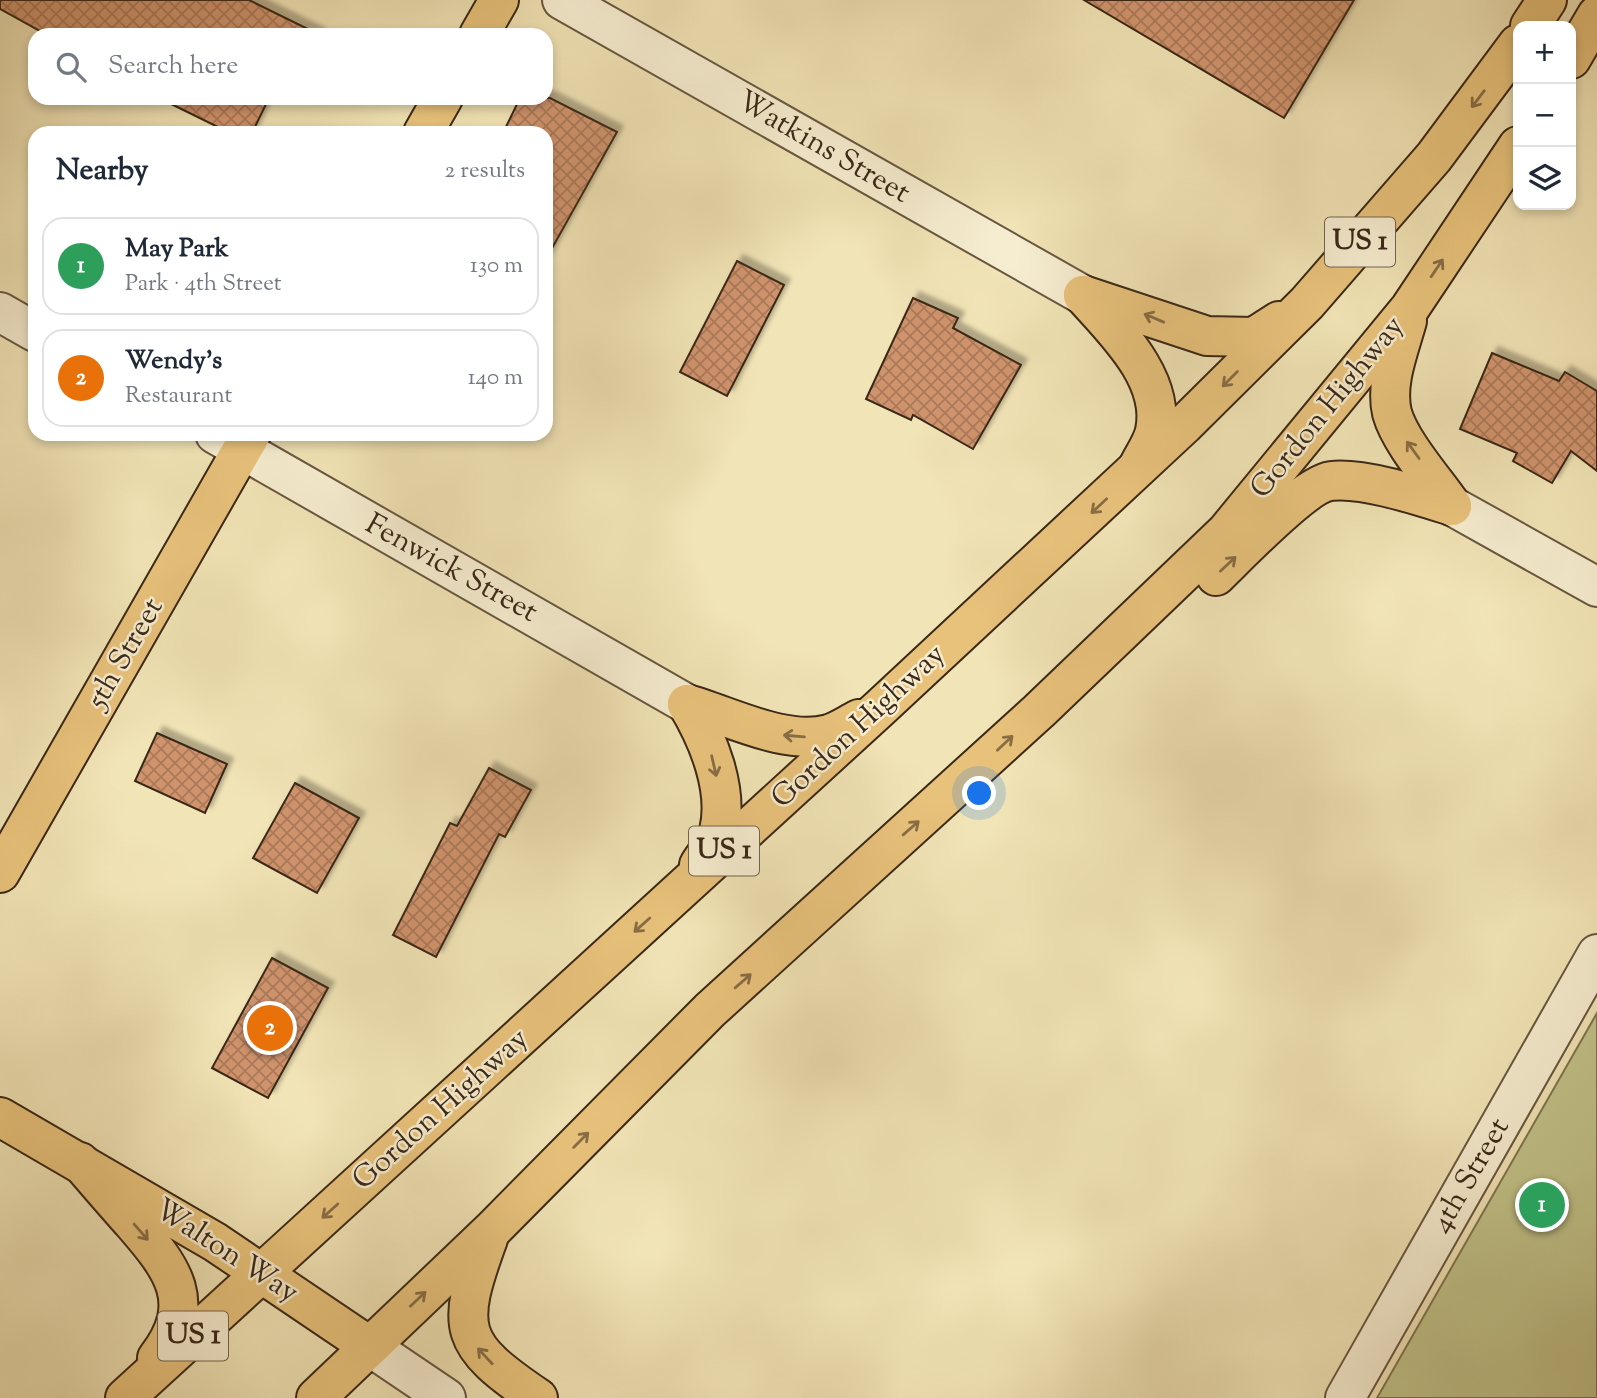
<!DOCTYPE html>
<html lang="en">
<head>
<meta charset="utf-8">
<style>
	body { margin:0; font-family:"Sorts Mill Goudy",serif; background:#f6f6f7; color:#1f2937 }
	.controls { position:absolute; right:21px; top:21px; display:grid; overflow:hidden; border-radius:14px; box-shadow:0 4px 10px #0003 }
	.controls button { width:63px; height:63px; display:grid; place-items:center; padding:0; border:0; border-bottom:2px solid #e0e1e3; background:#fff; color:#1f2937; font:35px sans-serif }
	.you { position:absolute; left:980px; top:794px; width:24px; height:24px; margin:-18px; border:5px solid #fff; border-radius:50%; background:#1a73e8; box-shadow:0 0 0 10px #1a73e833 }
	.badge { display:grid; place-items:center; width:46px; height:46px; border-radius:50%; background:#7c3aed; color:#fff; font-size:23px; font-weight:700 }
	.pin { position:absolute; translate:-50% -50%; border:4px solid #fff; box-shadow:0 2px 7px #0006 }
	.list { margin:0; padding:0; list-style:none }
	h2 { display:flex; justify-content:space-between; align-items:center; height:91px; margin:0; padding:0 28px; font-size:30px }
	h2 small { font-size:23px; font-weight:400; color:#747a83 }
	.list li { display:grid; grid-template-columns:46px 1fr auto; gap:21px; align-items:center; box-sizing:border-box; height:98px; margin:0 14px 14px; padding:0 14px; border:2px solid #e0e1e3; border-radius:21px }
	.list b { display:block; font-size:26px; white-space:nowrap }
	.list p { margin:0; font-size:23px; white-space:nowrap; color:#747a83 }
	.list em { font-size:23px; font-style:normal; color:#747a83 }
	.icon { flex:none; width:38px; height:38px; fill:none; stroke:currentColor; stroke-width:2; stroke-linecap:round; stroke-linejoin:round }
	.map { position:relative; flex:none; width:1597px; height:1398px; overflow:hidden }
	.search { position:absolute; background:#fff; box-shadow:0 4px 10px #0003; left:28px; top:28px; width:525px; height:77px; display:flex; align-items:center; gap:18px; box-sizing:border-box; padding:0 24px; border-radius:21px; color:#747a83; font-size:26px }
	.panel { position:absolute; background:#fff; box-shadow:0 4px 10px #0003; left:28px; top:126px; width:525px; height:315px; border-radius:21px }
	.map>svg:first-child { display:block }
	.green { fill:#c1c289; stroke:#7e7550; stroke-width:2 }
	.building { fill:url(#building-cross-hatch); stroke:#3a2818; stroke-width:2; filter:url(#shadow) }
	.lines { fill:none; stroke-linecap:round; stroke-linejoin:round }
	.minor-casing { stroke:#685740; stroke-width:42 }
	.major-casing { stroke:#3a2818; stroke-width:42 }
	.highway-casing { stroke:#3a2818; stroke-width:42 }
	.minor { stroke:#f6edd0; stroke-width:38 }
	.major { stroke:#e8c27b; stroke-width:38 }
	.highway { stroke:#e8c27b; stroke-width:38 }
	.oneway { stroke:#886d45 }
	.labels { text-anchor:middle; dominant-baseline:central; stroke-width:5; stroke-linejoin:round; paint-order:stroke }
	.shield { fill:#f6edd0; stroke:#72634f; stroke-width:2 }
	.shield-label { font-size:28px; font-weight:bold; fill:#3a2818 }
	.street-label { font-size:30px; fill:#3a2818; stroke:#f6edd0 }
</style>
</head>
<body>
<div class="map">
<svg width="1597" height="1398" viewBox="0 0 1597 1398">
	<defs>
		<pattern id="building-cross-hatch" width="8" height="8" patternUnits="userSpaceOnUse" patternTransform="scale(1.75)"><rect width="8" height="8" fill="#d0946d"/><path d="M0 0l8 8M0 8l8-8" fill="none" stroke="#aa7959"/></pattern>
		<filter id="shadow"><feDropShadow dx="6" dy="-6" stdDeviation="2" flood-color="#0004"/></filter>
	</defs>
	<rect width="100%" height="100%" fill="#f1e4b6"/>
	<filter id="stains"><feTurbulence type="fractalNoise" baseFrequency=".00286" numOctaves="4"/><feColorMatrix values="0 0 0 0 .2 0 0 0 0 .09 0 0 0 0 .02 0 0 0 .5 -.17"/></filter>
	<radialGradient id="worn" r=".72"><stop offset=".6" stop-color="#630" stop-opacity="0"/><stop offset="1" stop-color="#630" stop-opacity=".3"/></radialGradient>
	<path class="green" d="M1597,1013v385h-220z"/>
	<g class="building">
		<path d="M0,0h249l71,35h-273l-47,-26z"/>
		<path d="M1084,0h270l-70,118z"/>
		<path d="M159,98h110l-17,35h-22z"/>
		<path d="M520,98h30l67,34 -71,127v-126h-43z"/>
		<path d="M737,261l47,24 -57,111 -47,-24z"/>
		<path d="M913,298l45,20 -5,10 68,37 -48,84 -60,-34 -2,5 -45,-21z"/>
		<path d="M1492,353l67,28 6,-9 32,19v80l-26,-20 -19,32 -39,-22 4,-8 -57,-24z"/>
		<path d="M157,733l70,31 -22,49 -70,-32z"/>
		<path d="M489,768l42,22 -26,47 -6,-3 -63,123 -43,-22 57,-112 7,3z"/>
		<path d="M295,783l64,35 -42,75 -64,-35z"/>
		<path d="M272,958l56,30 -60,110 -56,-30z"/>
	</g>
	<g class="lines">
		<g class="minor-casing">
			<g id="minor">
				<path d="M562,0l521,295"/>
				<path d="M0,312l35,20"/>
				<path d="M215,434l472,270"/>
				<path d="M1452,506l145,81"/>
				<path d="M369,1346l77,52"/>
				<path d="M1345,1398l252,-444"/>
			</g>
		</g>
		<g class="major-casing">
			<g id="major">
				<path d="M479,35l20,-35"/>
				<path d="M423,133l20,-35"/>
				<path d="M0,873l251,-439"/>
				<path d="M0,1117l215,125 154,104"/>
			</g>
		</g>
		<g class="highway-casing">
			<g id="highway">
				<path d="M1530,26l17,-26"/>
				<path d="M1571,59l26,-44"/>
				<path d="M1083,295l124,41 47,1 25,-16"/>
				<path d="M1083,295c31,35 83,83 72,136 -2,11 -11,24 -16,34"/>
				<path d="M1407,321c-8,29 -22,62 -15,92 8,29 42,67 60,93"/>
				<path d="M1216,576c22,-21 89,-92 115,-95 32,-4 89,15 121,25"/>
				<path d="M687,704c43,12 98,42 142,30 10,-3 20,-10 30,-15"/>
				<path d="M687,704c21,35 42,85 32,127 -3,12 -14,24 -20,34"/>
				<path d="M80,1162c18,21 36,42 54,62 39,45 65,79 23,134"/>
				<path d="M488,1239c-33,90 -30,105 50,159"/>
				<path d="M125,1398l755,-690 304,-283 123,-122 127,-146 84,-113"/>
				<path d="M316,1398l175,-167 219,-221 329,-299 187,-179 184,-224 108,-162"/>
			</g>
		</g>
		<use href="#minor" class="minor"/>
		<use href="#major" class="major"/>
		<use href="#highway" class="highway"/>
	</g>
	<defs><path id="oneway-shaft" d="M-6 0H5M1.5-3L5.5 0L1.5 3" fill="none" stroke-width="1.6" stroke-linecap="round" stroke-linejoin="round" transform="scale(1.75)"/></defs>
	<g class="oneway">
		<use href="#oneway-shaft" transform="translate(1478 99) rotate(127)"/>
		<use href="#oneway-shaft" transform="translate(1437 268) rotate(-56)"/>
		<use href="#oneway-shaft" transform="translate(1154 318) rotate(-157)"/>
		<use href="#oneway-shaft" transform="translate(1230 379) rotate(135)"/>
		<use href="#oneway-shaft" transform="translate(1413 450) rotate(-126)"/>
		<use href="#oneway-shaft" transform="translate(1099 506) rotate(137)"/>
		<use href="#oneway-shaft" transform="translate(1228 564) rotate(-43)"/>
		<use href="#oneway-shaft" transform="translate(794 736) rotate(-175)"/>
		<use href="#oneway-shaft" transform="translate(1005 743) rotate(-43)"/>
		<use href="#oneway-shaft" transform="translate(714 766) rotate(77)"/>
		<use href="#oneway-shaft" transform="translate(911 828) rotate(-41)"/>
		<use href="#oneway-shaft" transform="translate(642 925) rotate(138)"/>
		<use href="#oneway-shaft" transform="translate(743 981) rotate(-41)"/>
		<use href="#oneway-shaft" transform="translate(581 1140) rotate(-45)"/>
		<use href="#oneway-shaft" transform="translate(330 1211) rotate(138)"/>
		<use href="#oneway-shaft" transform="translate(141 1232) rotate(49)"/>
		<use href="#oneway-shaft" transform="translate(418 1299) rotate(-43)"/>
		<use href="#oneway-shaft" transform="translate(485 1356) rotate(-133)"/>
	</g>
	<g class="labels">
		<g class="shield">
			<rect x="1325" y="217.5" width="70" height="49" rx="5"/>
			<rect x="689" y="826.5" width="70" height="49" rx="5"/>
			<rect x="158" y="1311.5" width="70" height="49" rx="5"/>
		</g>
		<g class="shield-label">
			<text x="1360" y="242">US 1</text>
			<text x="724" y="851">US 1</text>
			<text x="193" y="1336">US 1</text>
		</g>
		<g class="street-label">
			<text transform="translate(823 148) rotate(30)">Watkins Street</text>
			<text transform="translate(1328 408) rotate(-51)">Gordon Highway</text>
			<text transform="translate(451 569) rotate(29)">Fenwick Street</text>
			<text transform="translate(126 654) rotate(-60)">5th Street</text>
			<text transform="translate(859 727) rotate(-43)">Gordon Highway</text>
			<text transform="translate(441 1110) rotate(-42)">Gordon Highway</text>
			<text transform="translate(1471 1176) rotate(-60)">4th Street</text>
			<text transform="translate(226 1252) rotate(33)">Walton Way</text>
		</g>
	</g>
	<rect width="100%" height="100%" filter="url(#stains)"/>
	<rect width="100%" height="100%" fill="url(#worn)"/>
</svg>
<div class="controls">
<button>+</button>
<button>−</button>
<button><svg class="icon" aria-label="layers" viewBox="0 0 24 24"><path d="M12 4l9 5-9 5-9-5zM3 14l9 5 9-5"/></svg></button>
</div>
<div class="you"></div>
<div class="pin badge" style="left:1542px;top:1205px;background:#2e9e5b">1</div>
<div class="pin badge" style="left:270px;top:1028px;background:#e8710a">2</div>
<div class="search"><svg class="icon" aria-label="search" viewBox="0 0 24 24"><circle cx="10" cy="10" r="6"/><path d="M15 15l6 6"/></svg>Search here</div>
<section class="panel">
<h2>Nearby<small>2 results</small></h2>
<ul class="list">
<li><span class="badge" style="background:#2e9e5b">1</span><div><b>May Park</b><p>Park · 4th Street</p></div><em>130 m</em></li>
<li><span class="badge" style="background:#e8710a">2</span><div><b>Wendy's</b><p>Restaurant</p></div><em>140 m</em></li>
</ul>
</section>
</div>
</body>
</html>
